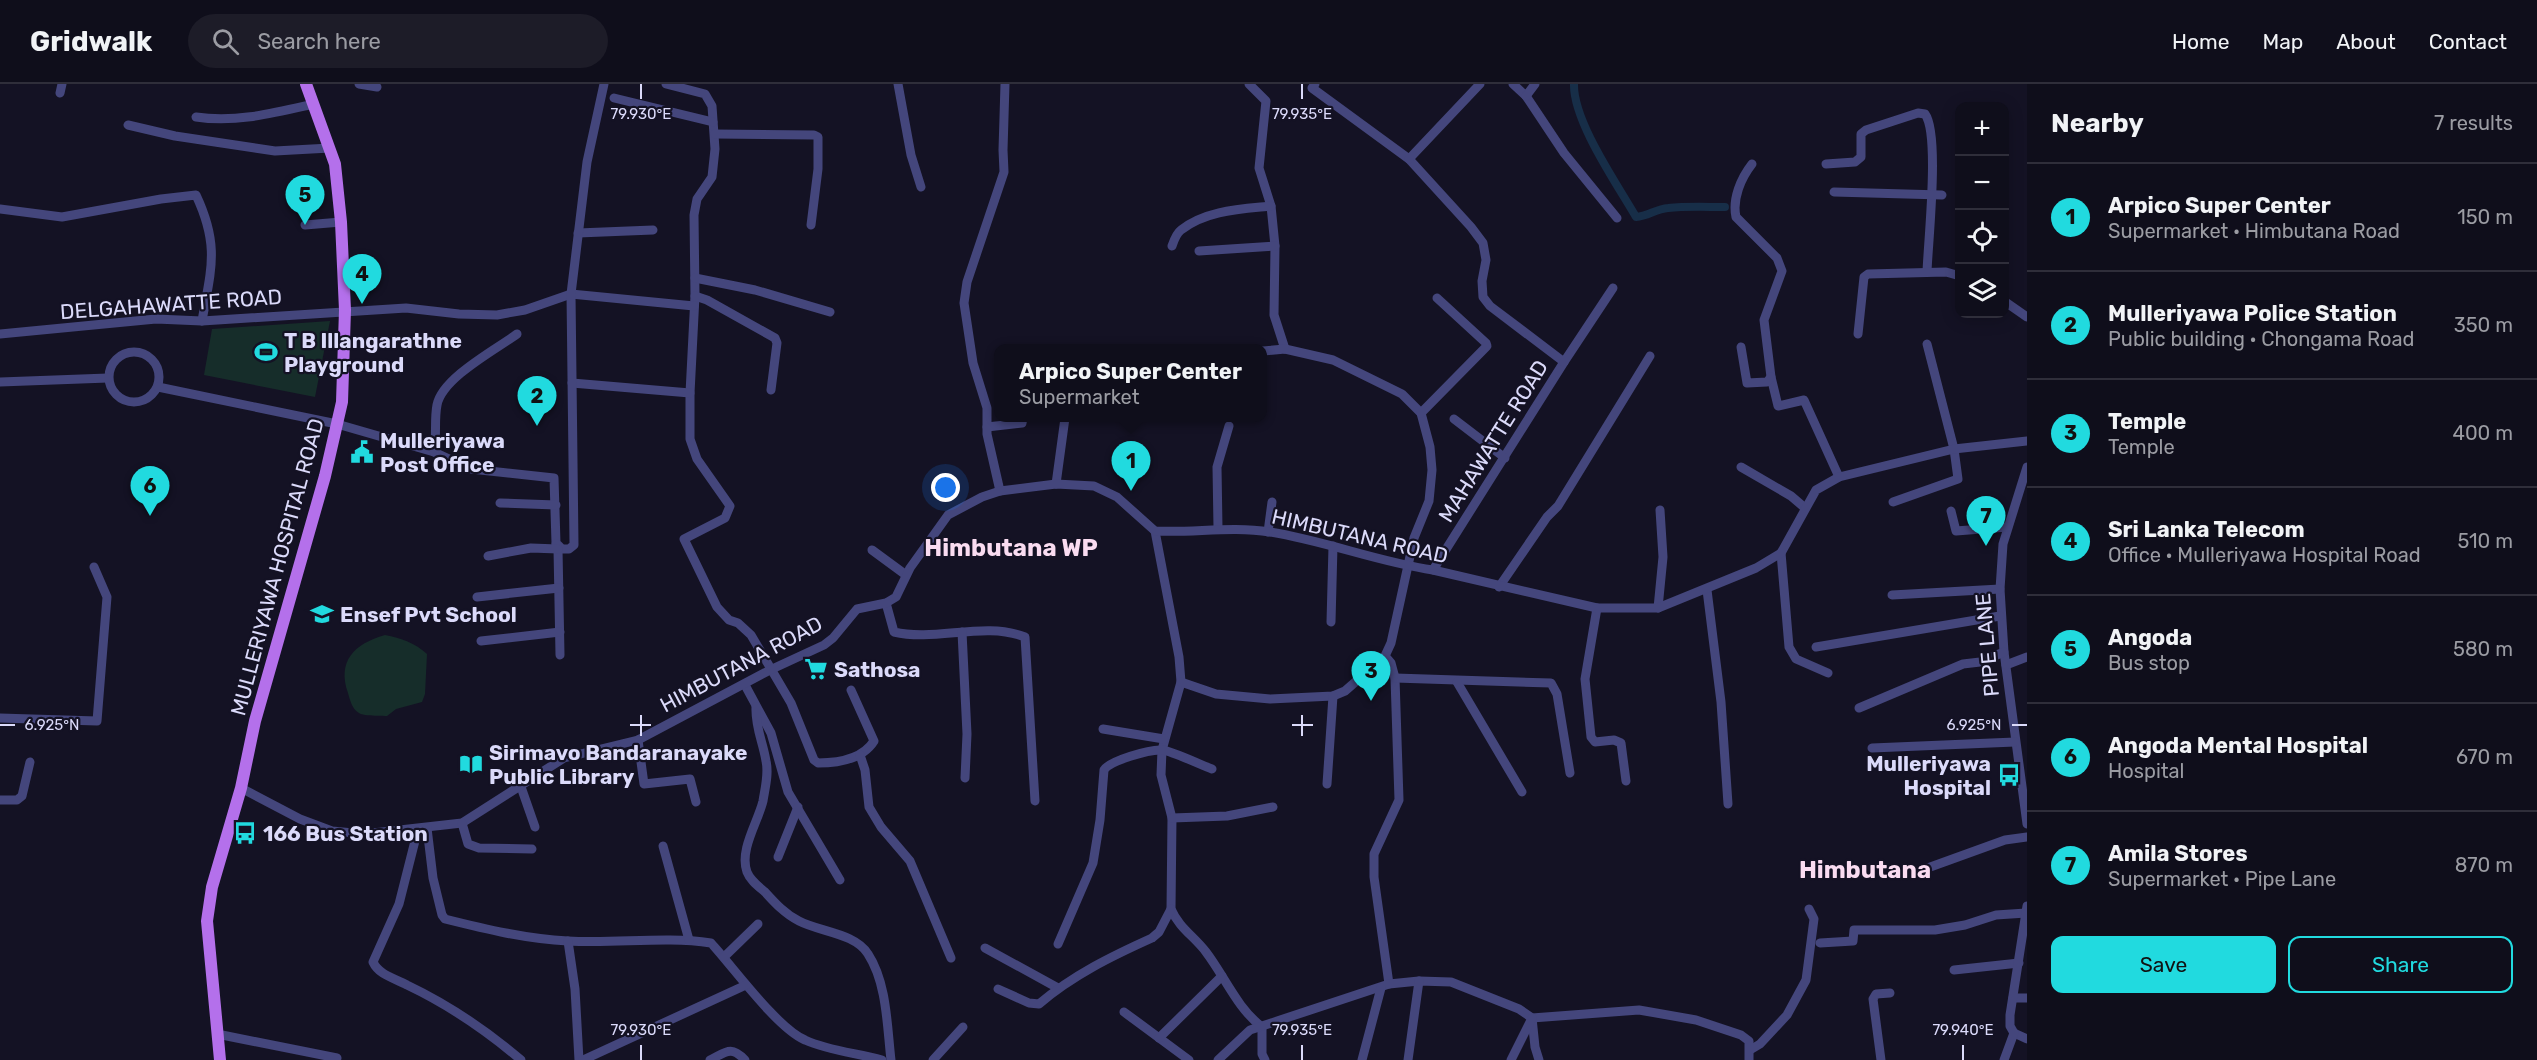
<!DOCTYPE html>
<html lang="en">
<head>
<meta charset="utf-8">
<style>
	body { margin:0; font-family:Rubik,sans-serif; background:#1d1c28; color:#f1f3f6 }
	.controls { position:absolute; right:18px; top:18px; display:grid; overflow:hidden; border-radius:12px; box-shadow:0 3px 15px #0003 }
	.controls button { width:54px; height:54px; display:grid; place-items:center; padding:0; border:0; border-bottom:2px solid #2f2e3a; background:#0f0e1b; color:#f1f3f6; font:30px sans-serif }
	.you { position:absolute; left:946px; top:404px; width:21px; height:21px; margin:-15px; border:4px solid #fff; border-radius:50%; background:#1a73e8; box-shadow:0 0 0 9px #1a73e833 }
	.badge { display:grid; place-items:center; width:39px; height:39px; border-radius:50%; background:#21dadf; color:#111; font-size:20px; font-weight:700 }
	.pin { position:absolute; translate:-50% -50px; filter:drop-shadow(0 2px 3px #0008) }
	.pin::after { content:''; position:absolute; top:32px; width:21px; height:18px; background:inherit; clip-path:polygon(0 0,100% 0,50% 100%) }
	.popup { position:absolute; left:994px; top:260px; width:273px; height:78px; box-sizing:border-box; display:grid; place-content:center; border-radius:12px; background:#0f0e1b; filter:drop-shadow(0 2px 4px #0005); font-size:20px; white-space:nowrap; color:#9b9ca3 }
	.popup b { font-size:22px; color:#f1f3f6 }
	.popup::after { content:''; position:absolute; left:50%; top:100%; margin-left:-12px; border:12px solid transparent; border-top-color:#0f0e1b }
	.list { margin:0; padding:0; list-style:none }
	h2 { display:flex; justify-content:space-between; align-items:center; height:78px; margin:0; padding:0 24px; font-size:26px }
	h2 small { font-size:20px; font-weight:400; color:#9b9ca3 }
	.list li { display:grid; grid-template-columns:39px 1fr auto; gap:18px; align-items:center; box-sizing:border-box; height:108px; padding:0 24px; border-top:2px solid #2f2e3a }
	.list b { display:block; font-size:22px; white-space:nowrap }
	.list p { margin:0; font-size:20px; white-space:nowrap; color:#9b9ca3 }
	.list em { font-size:20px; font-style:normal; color:#9b9ca3 }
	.actions { display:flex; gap:12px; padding:18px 24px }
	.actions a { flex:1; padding:14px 0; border:2px solid #21dadf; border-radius:12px; text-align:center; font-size:21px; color:#21dadf }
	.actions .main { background:#21dadf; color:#111 }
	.icon { flex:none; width:33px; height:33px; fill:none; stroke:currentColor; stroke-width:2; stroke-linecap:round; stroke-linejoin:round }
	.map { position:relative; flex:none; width:2027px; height:976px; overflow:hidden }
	header { display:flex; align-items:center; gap:36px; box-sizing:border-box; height:84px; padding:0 30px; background:#0f0e1b; border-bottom:2px solid #2f2e3a }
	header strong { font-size:28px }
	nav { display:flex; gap:33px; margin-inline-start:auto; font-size:21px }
	.search { width:420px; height:54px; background:#1d1c28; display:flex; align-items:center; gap:15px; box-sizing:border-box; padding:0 21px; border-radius:33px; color:#9b9ca3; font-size:22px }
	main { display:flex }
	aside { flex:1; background:#0f0e1b }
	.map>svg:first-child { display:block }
	.green { fill:#162d2a }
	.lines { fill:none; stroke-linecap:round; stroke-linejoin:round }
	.canal { stroke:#172e48; stroke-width:8 }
	.minor { stroke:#44467c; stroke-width:9 }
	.major { stroke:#b470eb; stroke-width:12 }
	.ticks { fill:none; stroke:#dbdafa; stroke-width:2 }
	.labels { text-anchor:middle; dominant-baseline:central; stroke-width:4.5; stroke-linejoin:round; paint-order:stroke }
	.street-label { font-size:21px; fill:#dbdafa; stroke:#141224 }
	.poi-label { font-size:21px; font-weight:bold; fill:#dbdafa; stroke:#141224; text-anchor:start }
	.quarter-label { font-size:24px; font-weight:bold; fill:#fadcf1; stroke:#141224 }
	.ticks-label { font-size:15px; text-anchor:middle; fill:#dbdafa; stroke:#141224; stroke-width:4.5; stroke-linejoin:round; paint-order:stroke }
</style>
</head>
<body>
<header>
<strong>Gridwalk</strong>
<div class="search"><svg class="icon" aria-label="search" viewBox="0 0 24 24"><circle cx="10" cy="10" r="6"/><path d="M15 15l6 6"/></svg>Search here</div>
<nav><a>Home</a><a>Map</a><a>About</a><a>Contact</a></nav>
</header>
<main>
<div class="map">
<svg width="2027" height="976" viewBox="0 0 2027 976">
	<rect width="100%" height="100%" fill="#141224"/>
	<g class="green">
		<path d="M330,237l-15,76 -111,-22 8,-46z"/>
		<path d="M385,551c16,3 30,8 42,19l-2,40 -3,8 -26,7 -9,7c-8,-1 -21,1 -28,-3 -7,-4 -9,-13 -11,-20 -11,-32 6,-49 37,-58z"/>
	</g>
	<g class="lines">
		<path class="canal" d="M1574,0c-1,37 43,100 62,133 12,-1 20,-8 32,-9 18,-2 38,-1 57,-1"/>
		<g class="minor">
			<path d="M359,0l18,3"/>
			<path d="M666,0l39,10 7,12 3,43 -3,28 -15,22 -3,16 1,81 -5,97v46l7,20 33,47 -5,12 -41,21 33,68 12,13 9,3 13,12 40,68 23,57 4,3c20,0 44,-3 56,-22l-23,-51"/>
			<path d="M898,0l13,71 10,32"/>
			<path d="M1249,0l17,17 -7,67 12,38 4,40 -1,69 11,34"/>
			<path d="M1315,0l-3,4 97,71 62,68 12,16 3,17 -4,21 1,16 7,9 74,56 -131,208"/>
			<path d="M1513,0l13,12 38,57 53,65"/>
			<path d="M60,9l2,-9"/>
			<path d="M1526,12l9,-12"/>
			<path d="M614,14l99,24"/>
			<path d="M196,33c40,6 78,-4 118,-13"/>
			<path d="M128,41l47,11 100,15 55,-3"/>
			<path d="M715,50l99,1 4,2v32l-7,56"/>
			<path d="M1409,75l71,-75"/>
			<path d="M1752,80c-11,14 -20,35 -16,53l41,41 5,13 -18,49 7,57 7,29 26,-6 35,77"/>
			<path d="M1826,80l29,-2 6,-5v-23l5,-4 52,-17 7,1c15,20 3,128 2,158"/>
			<path d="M1834,108l108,3"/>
			<path d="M0,125l62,8 99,-18 35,-4c24,51 15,74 6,126"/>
			<path d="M305,141l36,-3"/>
			<path d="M578,149l75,-3"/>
			<path d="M1172,162c2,-6 5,-13 9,-16 25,-20 61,-21 90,-24"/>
			<path d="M1199,167l76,-5"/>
			<path d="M695,194l60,12 75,22"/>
			<path d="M695,212l12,4 68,38 2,5 -6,47"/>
			<path d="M2004,217l23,16"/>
			<path d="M0,250l156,-15 46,2 204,-13 53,6 38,1 28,-5 46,-16 123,12"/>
			<path d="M1858,250l6,-57 4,-3 78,-2 14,4"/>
			<path d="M1741,263l6,36 20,-1 4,-5"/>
			<path d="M1263,267l22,-2 48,11 69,34 19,19 9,34 2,23 -3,31 -15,37 -23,105 -6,13 6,7 4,15 4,122 -25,54v23l15,107"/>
			<circle cx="134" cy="293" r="25"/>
			<path d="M1564,278l49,-74"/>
			<path d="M0,298l108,-4"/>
			<path d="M572,299l118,10"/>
			<path d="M158,303l179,37 97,28 37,17 83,9 2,65 6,6h7l5,-4 -3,-251 16,-132 17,-78"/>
			<path d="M1421,329l66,-67 -1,-3 -49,-45"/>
			<path d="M1454,335l51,39"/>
			<path d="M987,343l35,-4 1,-5"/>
			<path d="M434,368c3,-16 0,-32 3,-47 5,-27 58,-55 80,-71"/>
			<path d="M1741,383l50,29 14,12"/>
			<path d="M2027,383l-24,77 -3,45 4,63 23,172"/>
			<path d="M1056,400l9,-66"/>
			<path d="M1000,407l-13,-57v-26l-14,-45 -9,-60 3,-21 37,-110 -1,-22 2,-66"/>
			<path d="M1893,418l65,-23 -4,-30 -27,-105"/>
			<path d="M500,419l56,2"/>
			<path d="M1951,427l5,20 51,-4"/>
			<path d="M1218,444l-1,-61 12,-41"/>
			<path d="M1155,447l24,126 2,25 -19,68 -1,25 11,43 -1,91c8,19 24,28 35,43 19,25 31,56 56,75"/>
			<path d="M1268,448l4,-30"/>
			<path d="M556,460l2,5 2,106"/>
			<path d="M872,466l34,25"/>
			<path d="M1781,469l8,94 7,12 32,14"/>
			<path d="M488,472l43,-8 27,1"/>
			<path d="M1499,503l48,-70 11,-11 92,-150"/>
			<path d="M1707,506l14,112 7,102"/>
			<path d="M1892,511l108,-6"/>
			<path d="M477,513l82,-9"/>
			<path d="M886,519l8,29c42,10 90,-11 131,5l10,164"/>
			<path d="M1597,524l-12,71 6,58 4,5 19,-2 7,3 5,38"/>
			<path d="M1658,524l5,-51 -3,-47"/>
			<path d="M1331,538l2,-76"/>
			<path d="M962,548l5,102 -2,44"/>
			<path d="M481,557l79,-9"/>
			<path d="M1816,563l184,-31"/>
			<path d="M2006,581l21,-8"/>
			<path d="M1395,594l156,5 6,11 13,79"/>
			<path d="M1181,598l35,12 54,5 63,-3 12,-5 40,-35"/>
			<path d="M1457,598l65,110"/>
			<path d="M745,601l26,48 17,59 52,88"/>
			<path d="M756,623c-1,20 7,35 10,54 3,13 -1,27 -3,40 -5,21 -24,49 -16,71 3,8 11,14 18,20 10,11 20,22 34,29 21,11 56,12 69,33 19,29 19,72 23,106"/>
			<path d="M1859,624l104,-44 17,-2 24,-10"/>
			<path d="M0,634l97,3 10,-124 -13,-30"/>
			<path d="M1103,645l61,10"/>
			<path d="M638,656l6,44 46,-5 6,23"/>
			<path d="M1872,664l143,-6"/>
			<path d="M860,671l5,15 4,37 12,20 29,34 41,97"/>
			<path d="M520,700l15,43"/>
			<path d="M1327,700l6,-88"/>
			<path d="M241,704l59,31 32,12 32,3 98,-11 102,-65 74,-18 132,-70 54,-25 9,-7 24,-29 29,-6 10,-6 14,-29 38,-53 34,-18 18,-6 56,-7 38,2 23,11 38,34c39,2 76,-5 115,1 56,9 108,30 163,38l164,38h61l98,-40 25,-15 35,-63 23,-13 115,-28 73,-8"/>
			<path d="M0,716h17l5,-4 8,-34"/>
			<path d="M1172,734l55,-2 46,-9"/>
			<path d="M462,739l6,21 11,4 53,1"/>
			<path d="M427,744l6,50 9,37 3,4c40,10 81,20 123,22 48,3 96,-5 143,2 23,25 66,85 94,97 24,11 52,13 77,20"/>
			<path d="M418,745l-19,75 -26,58c6,13 21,16 34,23 40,19 80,46 114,75"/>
			<path d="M663,762l26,94"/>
			<path d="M778,773l20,-50"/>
			<path d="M1922,786l83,-30 22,-3"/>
			<path d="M568,857l7,48 4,71"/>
			<path d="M1820,859l33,-2 1,-11h81l30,-5 31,-10 30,-2"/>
			<path d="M1058,860l35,-81 7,-43 4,-50c5,-9 46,-21 58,-20 10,1 39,15 50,19"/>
			<path d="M985,864l73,40"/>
			<path d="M724,873l34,-33"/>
			<path d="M1954,886l65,-7"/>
			<path d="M998,905l31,14 10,1c34,-29 73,-48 113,-66l7,-6 12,-23"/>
			<path d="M2013,914h14"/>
			<path d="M1124,928l65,48"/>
			<path d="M1532,934l3,29 4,13"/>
			<path d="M1262,943v27l3,6"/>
			<path d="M2014,949l13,6"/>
			<path d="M217,950l120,24"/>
			<path d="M1159,954l63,-62"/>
			<path d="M1750,966l10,-6 27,-29 19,-35 8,-61 -5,-10"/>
			<path d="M583,976l163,-75"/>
			<path d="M710,976c16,-8 21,-15 35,0"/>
			<path d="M933,976l30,-33"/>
			<path d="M1218,976l32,-30 139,-46 30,-3 32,1 68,27 13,9 107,-8 57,10 45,15 8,6v19"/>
			<path d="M1362,976l19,-72"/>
			<path d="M1408,976l11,-79"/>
			<path d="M1511,976l21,-42"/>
			<path d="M1881,976l-8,-61 3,-5 14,-1"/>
			<path d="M2004,976l10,-27 -4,-7v-11l17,-109"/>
		</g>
		<path class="major" d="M220,976l-13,-139 5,-34 29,-99 14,-67 70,-245 17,-74 3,-92 -4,-88 -6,-58 -29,-80"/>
	</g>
	<path class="ticks" d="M641,0v15M1302,0v15M641,631v21M1302,631v21M0,641h15M630,641h21M1292,641h21M2012,641h15M641,961v15M1302,961v15M1963,961v15"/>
	<defs>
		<g id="stadium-bare" transform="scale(1.8)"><path d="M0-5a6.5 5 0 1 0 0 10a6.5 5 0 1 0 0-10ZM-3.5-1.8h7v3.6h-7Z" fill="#21dadf" stroke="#141224" stroke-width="2.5" paint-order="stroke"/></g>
		<g id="civic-bare" transform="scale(1.8)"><path d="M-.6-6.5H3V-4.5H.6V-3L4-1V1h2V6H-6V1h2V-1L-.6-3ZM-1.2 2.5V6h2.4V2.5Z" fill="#21dadf" stroke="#141224" stroke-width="2.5" paint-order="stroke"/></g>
		<g id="school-bare" transform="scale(1.8)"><path d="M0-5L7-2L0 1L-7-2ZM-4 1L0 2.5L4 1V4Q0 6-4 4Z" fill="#21dadf" stroke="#141224" stroke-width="2.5" paint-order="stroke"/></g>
		<g id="supermarket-bare" transform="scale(1.8)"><path d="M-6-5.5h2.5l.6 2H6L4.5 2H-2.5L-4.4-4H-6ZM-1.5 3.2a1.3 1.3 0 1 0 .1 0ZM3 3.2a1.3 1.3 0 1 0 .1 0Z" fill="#21dadf" stroke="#141224" stroke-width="2.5" paint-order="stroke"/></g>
		<g id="library-bare" transform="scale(1.8)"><path d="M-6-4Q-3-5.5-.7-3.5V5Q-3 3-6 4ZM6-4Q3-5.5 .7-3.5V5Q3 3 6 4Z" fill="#21dadf" stroke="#141224" stroke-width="2.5" paint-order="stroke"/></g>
		<g id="bus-bare" transform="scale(1.8)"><path d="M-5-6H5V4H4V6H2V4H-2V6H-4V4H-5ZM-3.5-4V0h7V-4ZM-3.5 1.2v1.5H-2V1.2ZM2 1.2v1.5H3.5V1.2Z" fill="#21dadf" stroke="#141224" stroke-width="2.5" paint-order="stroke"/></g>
	</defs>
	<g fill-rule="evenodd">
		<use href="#stadium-bare" x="266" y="268"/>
		<use href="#civic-bare" x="362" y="368"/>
		<use href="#school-bare" x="322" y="530"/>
		<use href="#supermarket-bare" x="816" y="585"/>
		<use href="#library-bare" x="471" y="680"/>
		<use href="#bus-bare" x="2009" y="691"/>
		<use href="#bus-bare" x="245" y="749"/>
	</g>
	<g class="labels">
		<g class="street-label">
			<text transform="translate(171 220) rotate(-4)">DELGAHAWATTE ROAD</text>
			<text transform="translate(1493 357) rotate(-58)">MAHAWATTE ROAD</text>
			<text transform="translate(1360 452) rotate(13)">HIMBUTANA ROAD</text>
			<text transform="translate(277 483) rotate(-75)">MULLERIYAWA HOSPITAL ROAD</text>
			<text transform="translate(1987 561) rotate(-95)">PIPE LANE</text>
			<text transform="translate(741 580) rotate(-28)">HIMBUTANA ROAD</text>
		</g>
		<g class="poi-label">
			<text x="284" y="256">T B Illangarathne<tspan x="284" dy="24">Playground</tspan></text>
			<text x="380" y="356">Mulleriyawa<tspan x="380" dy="24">Post Office</tspan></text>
			<text x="340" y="530">Ensef Pvt School</text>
			<text x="834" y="585">Sathosa</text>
			<text x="489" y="668">Sirimavo Bandaranayake<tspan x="489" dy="24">Public Library</tspan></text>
			<text x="1991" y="679" text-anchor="end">Mulleriyawa<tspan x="1991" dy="24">Hospital</tspan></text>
			<text x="263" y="749">166 Bus Station</text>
		</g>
		<g class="quarter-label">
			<text x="1011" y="464">Himbutana WP</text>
			<text x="1865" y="786">Himbutana</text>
		</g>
	</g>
	<g class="ticks-label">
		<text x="641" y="35">79.930°E</text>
		<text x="1302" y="35">79.935°E</text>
		<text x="52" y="646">6.925°N</text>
		<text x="1974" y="646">6.925°N</text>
		<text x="641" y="951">79.930°E</text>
		<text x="1302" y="951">79.935°E</text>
		<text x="1963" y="951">79.940°E</text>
	</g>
</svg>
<div class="controls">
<button>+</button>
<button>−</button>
<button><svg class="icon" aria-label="locate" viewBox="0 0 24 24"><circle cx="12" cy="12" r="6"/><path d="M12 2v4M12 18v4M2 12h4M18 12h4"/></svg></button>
<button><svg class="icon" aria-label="layers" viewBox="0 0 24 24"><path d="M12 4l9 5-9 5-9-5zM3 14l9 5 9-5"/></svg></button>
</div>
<div class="you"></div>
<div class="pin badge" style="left:1131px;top:407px">1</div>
<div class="popup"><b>Arpico Super Center</b>Supermarket</div>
<div class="pin badge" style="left:537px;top:342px">2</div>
<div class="pin badge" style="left:1371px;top:617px">3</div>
<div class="pin badge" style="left:362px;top:220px">4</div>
<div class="pin badge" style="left:305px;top:141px">5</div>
<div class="pin badge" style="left:150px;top:432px">6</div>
<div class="pin badge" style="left:1986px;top:462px">7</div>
</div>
<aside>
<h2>Nearby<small>7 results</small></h2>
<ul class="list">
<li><span class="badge">1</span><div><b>Arpico Super Center</b><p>Supermarket · Himbutana Road</p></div><em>150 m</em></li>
<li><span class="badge">2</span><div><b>Mulleriyawa Police Station</b><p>Public building · Chongama Road</p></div><em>350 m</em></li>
<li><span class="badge">3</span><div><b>Temple</b><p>Temple</p></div><em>400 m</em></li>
<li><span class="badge">4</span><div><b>Sri Lanka Telecom</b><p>Office · Mulleriyawa Hospital Road</p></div><em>510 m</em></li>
<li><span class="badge">5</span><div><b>Angoda</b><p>Bus stop</p></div><em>580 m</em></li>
<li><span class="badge">6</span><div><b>Angoda Mental Hospital</b><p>Hospital</p></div><em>670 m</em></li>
<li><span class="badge">7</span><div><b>Amila Stores</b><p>Supermarket · Pipe Lane</p></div><em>870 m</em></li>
</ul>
<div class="actions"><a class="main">Save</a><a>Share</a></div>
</aside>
</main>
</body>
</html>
